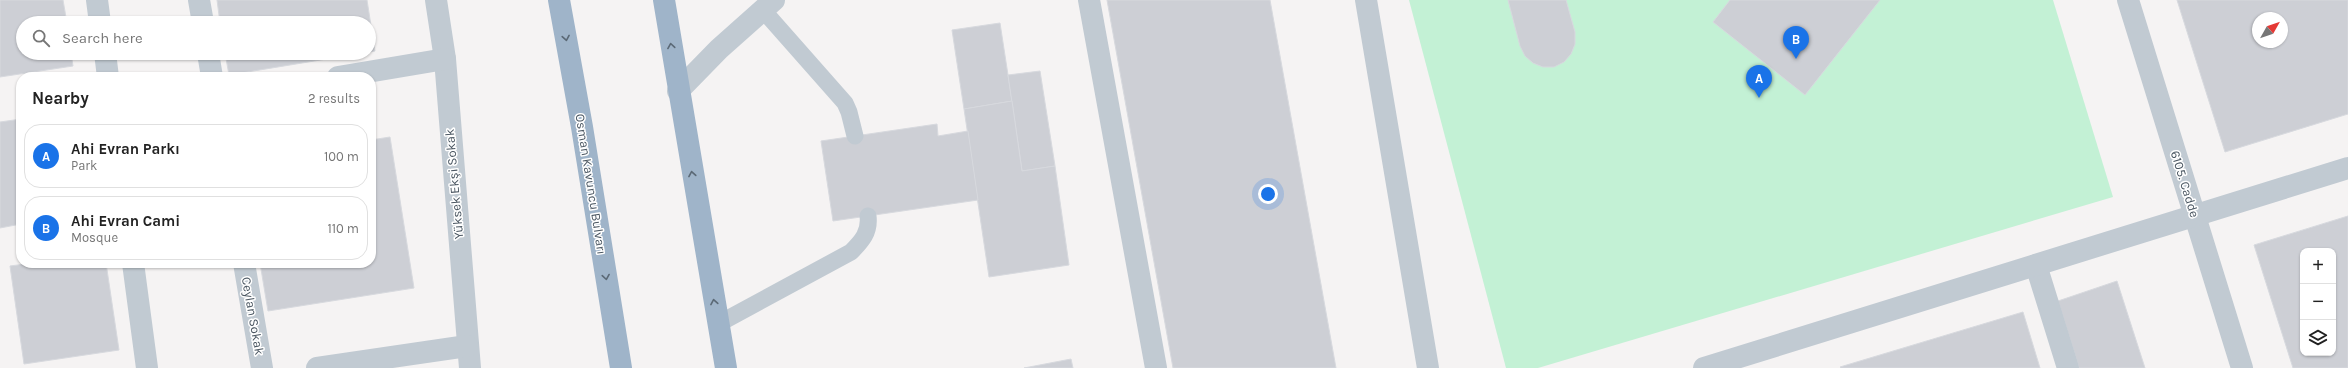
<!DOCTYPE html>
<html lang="en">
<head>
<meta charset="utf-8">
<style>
	body { margin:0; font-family:Karla,sans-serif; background:#f6f6f6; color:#222 }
	.controls { position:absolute; right:12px; bottom:12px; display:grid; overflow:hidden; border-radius:8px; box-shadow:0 1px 3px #0004 }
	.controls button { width:36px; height:36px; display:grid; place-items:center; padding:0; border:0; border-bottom:1px solid #e0e0e0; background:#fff; color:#222; font:20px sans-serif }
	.compass { position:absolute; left:2252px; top:12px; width:36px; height:36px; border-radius:50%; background:#fff; box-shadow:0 1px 3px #0004; rotate:50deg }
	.you { position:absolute; left:1268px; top:194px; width:14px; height:14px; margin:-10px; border:3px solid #fff; border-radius:50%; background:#1a73e8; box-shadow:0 0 0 6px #1a73e833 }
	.badge { display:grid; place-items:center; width:26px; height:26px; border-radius:50%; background:#1a73e8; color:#fff; font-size:13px; font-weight:700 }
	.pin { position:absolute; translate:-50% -33px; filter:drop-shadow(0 1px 2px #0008) }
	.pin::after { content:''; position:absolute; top:21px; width:14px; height:12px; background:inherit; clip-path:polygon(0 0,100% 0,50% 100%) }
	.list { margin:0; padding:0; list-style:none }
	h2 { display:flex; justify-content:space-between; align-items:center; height:52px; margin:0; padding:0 16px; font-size:17px }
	h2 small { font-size:13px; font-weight:400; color:#767676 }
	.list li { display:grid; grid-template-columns:26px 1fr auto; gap:12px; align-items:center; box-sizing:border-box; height:64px; margin:0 8px 8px; padding:0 8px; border:1px solid #e0e0e0; border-radius:16px }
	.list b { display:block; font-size:15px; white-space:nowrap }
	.list p { margin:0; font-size:13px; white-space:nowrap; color:#767676 }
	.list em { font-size:13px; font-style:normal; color:#767676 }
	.icon { flex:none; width:22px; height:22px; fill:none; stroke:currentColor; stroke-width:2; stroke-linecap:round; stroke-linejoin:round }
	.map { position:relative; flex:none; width:2348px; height:368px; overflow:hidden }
	.search { position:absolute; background:#fff; box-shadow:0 1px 3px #0004; left:16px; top:16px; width:360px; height:44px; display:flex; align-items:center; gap:10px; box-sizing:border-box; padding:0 14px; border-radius:22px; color:#767676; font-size:15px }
	.panel { position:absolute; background:#fff; box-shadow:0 1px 3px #0004; left:16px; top:72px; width:360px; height:196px; border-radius:16px }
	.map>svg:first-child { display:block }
	.green { fill:#c3f1d5 }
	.building { fill:#cdcfd5; stroke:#d7d9de; fill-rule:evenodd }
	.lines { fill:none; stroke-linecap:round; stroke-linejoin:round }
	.service { stroke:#c1cad2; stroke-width:17 }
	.minor { stroke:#c1cad2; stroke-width:22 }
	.trunk { stroke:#9fb4c9; stroke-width:22 }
	.oneway { stroke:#5b6976 }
	.labels { text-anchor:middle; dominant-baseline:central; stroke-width:3; stroke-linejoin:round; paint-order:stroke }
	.street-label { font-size:13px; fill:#4a5661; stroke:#fff }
</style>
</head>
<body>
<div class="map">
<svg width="2348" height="368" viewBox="0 0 2348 368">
	<rect width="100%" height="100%" fill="#f5f3f3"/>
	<path class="green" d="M1409,0h644l60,197 -575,171h-32z"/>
	<g class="building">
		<path d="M0,0h63l4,23h-44v30h48l2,13 -73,11z"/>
		<path d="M217,0h150l8,51 -6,1v-29h-149z"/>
		<path d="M1107,0h163l66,368h-163z"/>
		<path d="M1508,0h58l9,32v12l-4,10 -7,8 -10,5h-11l-10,-4 -8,-7 -5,-10z"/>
		<path d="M1730,0h150l-75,95 -92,-73z"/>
		<path d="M2177,0h171v114l-123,38zM2258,18h24v24h-24z"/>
		<path d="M1000,23l12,78 -48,8 -12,-79z"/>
		<path d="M225,53h138l-134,22z"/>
		<path d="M1040,71l15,95 -33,5 -14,-96z"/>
		<path d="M1012,101l10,70 33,-5 14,99 -80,12 -25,-168z"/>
		<path d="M21,119v105l-21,4v-106z"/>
		<path d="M937,124l1,12 30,-5 10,69 -145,21 -12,-80z"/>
		<path d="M390,137l24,151 -146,23 -8,-48h111v-123z"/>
		<path d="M2348,216v152h-55l-39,-123zM2303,251h30v102h-30z"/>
		<path d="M33,263h73l13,87 -95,14 -14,-98z"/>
		<path d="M2117,281l28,87h-66l-21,-67z"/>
		<path d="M2023,312l17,56h-199l-1,-1z"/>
		<path d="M1071,359l2,9h-49z"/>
	</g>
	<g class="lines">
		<g class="service">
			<path d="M763,10l82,93 4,9 6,24"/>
			<path d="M718,324l133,-72c11,-11 19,-20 17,-36"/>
		</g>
		<g class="minor">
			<path d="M97,0l3,23"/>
			<path d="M199,0l4,23"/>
			<path d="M436,0l9,59 25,309"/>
			<path d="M1089,0l67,368"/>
			<path d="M1366,0l62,368"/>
			<path d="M2128,0l114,368"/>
			<path d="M105,53l3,24"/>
			<path d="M208,53l4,24"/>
			<path d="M338,77l107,-18"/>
			<path d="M678,91l41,-42 55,-49"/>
			<path d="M133,263l14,105"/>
			<path d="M244,263l18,105"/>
			<path d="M2036,265l32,103"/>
			<path d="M317,368l150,-22"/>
			<path d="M1704,368l644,-200"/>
		</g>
		<g class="trunk">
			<path d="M559,0l23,127 39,241"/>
			<path d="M664,0l62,368"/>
		</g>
	</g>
	<defs><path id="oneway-chevron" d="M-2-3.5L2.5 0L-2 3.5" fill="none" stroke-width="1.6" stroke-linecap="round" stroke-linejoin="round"/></defs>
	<g class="oneway">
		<use href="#oneway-chevron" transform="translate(566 38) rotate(80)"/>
		<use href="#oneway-chevron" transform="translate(671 46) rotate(-99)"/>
		<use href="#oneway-chevron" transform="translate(692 174) rotate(-100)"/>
		<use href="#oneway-chevron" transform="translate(606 277) rotate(81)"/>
		<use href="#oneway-chevron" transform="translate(714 302) rotate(-100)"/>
	</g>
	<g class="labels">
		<g class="street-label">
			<text transform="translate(454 184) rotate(-95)">Yüksek Ekşi Sokak</text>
			<text transform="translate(591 184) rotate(81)">Osman Kavuncu Bulvarı</text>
			<text transform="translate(2185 184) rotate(73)">6105. Cadde</text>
			<text transform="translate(253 316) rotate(80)">Ceylan Sokak</text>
		</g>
	</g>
</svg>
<div class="controls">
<button>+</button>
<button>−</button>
<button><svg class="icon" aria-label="layers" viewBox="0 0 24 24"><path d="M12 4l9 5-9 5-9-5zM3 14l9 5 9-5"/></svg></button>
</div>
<svg class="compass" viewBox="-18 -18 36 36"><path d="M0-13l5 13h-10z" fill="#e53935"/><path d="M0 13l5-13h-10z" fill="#767676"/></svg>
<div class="you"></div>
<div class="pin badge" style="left:1759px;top:98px">A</div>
<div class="pin badge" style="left:1796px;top:59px">B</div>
<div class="search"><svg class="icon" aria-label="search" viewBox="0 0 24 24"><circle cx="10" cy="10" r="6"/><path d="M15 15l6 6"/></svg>Search here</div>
<section class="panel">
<h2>Nearby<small>2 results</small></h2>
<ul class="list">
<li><span class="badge">A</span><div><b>Ahi Evran Parkı</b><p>Park</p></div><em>100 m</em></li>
<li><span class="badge">B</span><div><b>Ahi Evran Cami</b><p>Mosque</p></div><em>110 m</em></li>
</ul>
</section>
</div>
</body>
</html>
